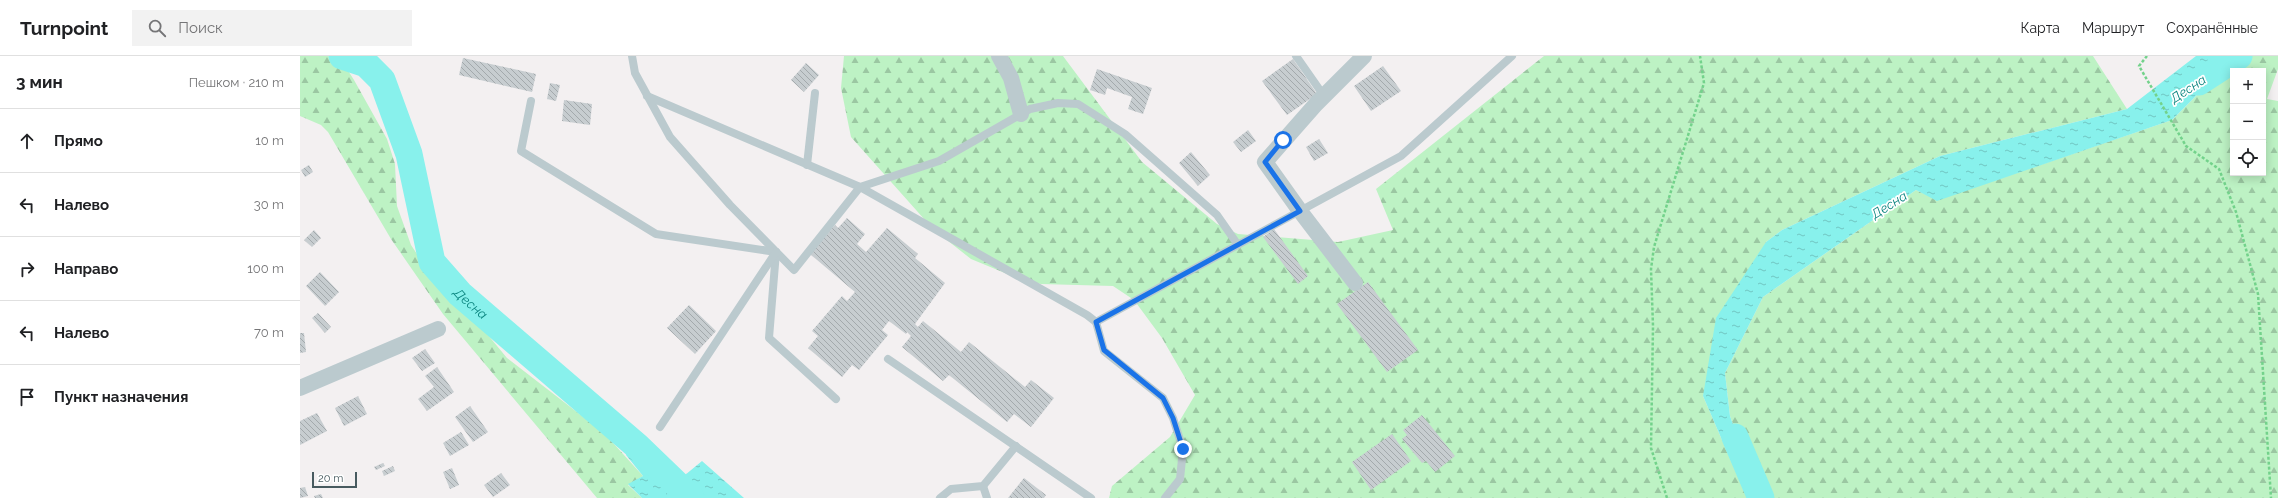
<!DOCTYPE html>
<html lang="ru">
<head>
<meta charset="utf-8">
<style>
	body { margin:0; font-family:Raleway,sans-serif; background:#f2f2f2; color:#202124 }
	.controls { position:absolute; right:12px; top:12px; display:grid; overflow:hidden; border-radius:0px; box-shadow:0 2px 10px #0003 }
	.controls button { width:36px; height:36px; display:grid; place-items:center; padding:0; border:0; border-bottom:1px solid #e0e0e0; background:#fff; color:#202124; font:20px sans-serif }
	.scale { position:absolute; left:12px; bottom:10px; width:45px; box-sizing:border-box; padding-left:4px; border:2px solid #475a5f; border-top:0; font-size:11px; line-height:14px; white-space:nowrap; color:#475a5f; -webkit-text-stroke:3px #fff; paint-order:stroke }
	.stop { position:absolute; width:12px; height:12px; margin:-9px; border:3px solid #1a73e8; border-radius:50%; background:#fff }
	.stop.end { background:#1a73e8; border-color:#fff; box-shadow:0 1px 4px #0008 }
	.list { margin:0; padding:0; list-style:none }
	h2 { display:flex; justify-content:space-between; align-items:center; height:52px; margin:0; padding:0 16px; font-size:17px }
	h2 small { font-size:13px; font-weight:400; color:#757577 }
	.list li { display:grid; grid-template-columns:26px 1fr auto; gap:12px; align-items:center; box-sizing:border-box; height:64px; padding:0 16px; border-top:1px solid #e0e0e0 }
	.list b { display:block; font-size:15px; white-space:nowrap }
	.list em { font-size:13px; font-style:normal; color:#757577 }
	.icon { flex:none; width:22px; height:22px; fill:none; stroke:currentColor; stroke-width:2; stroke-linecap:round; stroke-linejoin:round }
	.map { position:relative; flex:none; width:1978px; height:442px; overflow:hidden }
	header { display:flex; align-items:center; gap:24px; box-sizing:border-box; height:56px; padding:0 20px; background:#fff; border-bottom:1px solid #e0e0e0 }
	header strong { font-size:19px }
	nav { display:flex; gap:22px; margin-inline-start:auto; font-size:14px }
	.search { width:280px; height:36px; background:#f2f2f2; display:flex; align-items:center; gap:10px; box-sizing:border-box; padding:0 14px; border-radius:0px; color:#757577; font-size:15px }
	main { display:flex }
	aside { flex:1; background:#fff }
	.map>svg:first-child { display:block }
	.forest { fill:url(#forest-firs); fill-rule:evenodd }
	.water { fill:url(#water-ripples) }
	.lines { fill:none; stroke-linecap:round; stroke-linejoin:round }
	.river { stroke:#88f1ec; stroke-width:27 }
	.building { fill:url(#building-back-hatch) }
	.path { stroke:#73d28b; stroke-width:2.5; stroke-dasharray:3 2; stroke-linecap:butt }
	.service { stroke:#bbcace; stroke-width:8 }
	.minor { stroke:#bbcace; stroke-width:16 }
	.route { stroke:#1a73e8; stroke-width:5 }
	.labels { text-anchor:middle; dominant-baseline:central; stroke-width:3.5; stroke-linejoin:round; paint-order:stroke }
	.water-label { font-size:13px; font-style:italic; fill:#09847e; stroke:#fff }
</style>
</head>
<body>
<header>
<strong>Turnpoint</strong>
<div class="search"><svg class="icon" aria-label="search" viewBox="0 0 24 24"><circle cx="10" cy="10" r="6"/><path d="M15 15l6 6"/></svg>Поиск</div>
<nav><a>Карта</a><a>Маршрут</a><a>Сохранённые</a></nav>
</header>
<main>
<aside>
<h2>3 мин<small>Пешком · 210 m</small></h2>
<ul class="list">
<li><svg class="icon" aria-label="ahead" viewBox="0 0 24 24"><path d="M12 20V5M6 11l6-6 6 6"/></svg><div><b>Прямо</b></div><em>10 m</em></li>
<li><svg class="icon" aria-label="left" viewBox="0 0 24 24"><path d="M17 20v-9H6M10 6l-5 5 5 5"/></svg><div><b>Налево</b></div><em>30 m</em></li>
<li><svg class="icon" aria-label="right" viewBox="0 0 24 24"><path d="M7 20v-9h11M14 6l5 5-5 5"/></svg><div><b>Направо</b></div><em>100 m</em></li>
<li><svg class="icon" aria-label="left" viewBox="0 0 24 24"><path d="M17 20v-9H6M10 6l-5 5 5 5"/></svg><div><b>Налево</b></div><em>70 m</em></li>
<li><svg class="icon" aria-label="arrive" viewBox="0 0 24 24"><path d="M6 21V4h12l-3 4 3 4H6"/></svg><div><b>Пункт назначения</b></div></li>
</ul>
</aside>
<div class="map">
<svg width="1978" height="442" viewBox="0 0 1978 442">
	<defs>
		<pattern id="forest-firs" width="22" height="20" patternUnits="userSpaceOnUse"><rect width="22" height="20" fill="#bdf2c4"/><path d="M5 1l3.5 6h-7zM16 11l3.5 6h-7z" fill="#9bc7a2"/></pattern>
		<pattern id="water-ripples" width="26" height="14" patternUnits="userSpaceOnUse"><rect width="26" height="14" fill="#88f1ec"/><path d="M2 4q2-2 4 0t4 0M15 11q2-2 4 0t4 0" fill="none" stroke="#71c6c2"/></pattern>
		<pattern id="building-back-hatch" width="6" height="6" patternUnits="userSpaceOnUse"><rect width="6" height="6" fill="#c7cdd0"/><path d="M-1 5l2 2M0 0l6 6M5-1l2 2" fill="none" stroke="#a3a9ac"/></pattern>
	</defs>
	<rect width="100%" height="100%" fill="#f3f0f1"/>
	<g class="forest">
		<path d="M0,0h28l19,13 7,11 33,59 8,25 2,42 14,39 22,33 40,39 34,41 97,75 39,43 -15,9 14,13h-45l-154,-184 -52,-75 -63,-107 -7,-7 -21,-9z"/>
		<path d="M544,0h219l79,106 75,62 21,10 100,8 55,-12 -17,-41 168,-133h549l34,53 -187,47 -158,74 -16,12 -63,154 44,102h-638l3,-12 58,-49 25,-42 -33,-57 -28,-38 -21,-14 -72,-2 -24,-6 -46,-19 -38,-30 -82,-92 -10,-49z"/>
		<path d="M1936,0h42v13l-11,30 11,2v397h-519l-29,-82 -5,-43 38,-76 153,-107 21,10 235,-80zM1933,15h30v102h-30z"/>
	</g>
	<g class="water">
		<path d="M1896,0h40l-64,64 -235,81 -21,-11 -153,107 -38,76 5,43 29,82h-12l-44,-102 13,-78 50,-76 16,-12 158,-74 187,-47z"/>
		<path d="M335,373l44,51 23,-19 42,37h-102l-14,-14 15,-8 -17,-21z"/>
	</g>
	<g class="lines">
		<g class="river">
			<path id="s1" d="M42,0l24,8 16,16 27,74 23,108 28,32 177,152 54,52"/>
			<path d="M1899,26l40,-26"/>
			<path d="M1435,381l26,61"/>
		</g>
	</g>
	<g class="building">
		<path d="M163,2l73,16 -4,18 -73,-17z"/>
		<path d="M993,3l24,35 -30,21 -25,-34z"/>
		<path d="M506,7l13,12 -15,17 -13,-12z"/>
		<path d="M1083,10l18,25 -30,20 -17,-25z"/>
		<path d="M797,13l55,19 -9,26 -15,-5 4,-12 -25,-9 -2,7 -15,-5z"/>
		<path d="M250,27l10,2 -4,16 -9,-2z"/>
		<path d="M264,44l28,4 -2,21 -28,-4z"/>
		<path d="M948,74l8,11 -15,11 -8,-10z"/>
		<path d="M1019,83l9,14 -14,8 -8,-14z"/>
		<path d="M891,96l19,23 -12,11 -19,-23z"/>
		<path d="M9,109l4,7 -8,5 -4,-7z"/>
		<path d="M547,162l18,16 -8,10 9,8 21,-24 31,26 -3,4 30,25 -30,41 3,3 5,-6 38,31 8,-10 56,45 6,-7 23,18 -23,29 -17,-13 -7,8 -58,-47 -6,6 -41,-34 9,-11 -4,-4 -1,2 -17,-13 -7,9 6,5 -29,35 -7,-5 -10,12 -34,-29 10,-12 -6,-5 30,-35 5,5 8,-9 -45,-38 25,-29 3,3z"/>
		<path d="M974,173l34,47 -10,8 -35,-47z"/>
		<path d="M14,174l7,8 -9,9 -8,-7z"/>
		<path d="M20,216l19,20 -14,14 -19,-20z"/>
		<path d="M1068,226l50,68 -31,22 -50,-68z"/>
		<path d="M389,249l27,26 -21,23 -28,-26z"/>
		<path d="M18,257l13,14 -6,6 -13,-15z"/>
		<path d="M0,277h4l2,19 -6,1z"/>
		<path d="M125,293l10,14 -13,8 -10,-13z"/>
		<path d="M137,311l17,25 -27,19 -9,-12 16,-12 -9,-11z"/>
		<path d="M58,340l9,18 -23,12 -9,-18z"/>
		<path d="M170,350l18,26 -15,10 -18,-25z"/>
		<path d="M17,357l10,18 -27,14v-24z"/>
		<path d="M1122,359l33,41 -20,16 -9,-11 -4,2 -20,-24 5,-4 -4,-5z"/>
		<path d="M161,376l8,13 -19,11 -7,-13z"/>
		<path d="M1092,378l19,27 -40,29 -19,-28z"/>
		<path d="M83,407l2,3 -9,4 -2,-3z"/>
		<path d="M93,410l2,5 -11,5 -2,-5z"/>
		<path d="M152,412l7,17 -9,4 -7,-17z"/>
		<path d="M201,417l9,12 -17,12 -9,-12z"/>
		<path d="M724,422l22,17 -2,3h-36z"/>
		<path d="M5,431l3,9 -8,2v-10z"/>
		<path d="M21,438l2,4h-8l-1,-2z"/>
	</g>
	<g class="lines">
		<g class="path">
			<path d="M1847,0l-8,10 47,80 33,23 17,43 22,82 13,204"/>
			<path d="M1367,442l-16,-50 2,-122 -2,-57 3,-22 50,-164 -4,-27"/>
		</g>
		<g class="service">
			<path d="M332,0l3,17 35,64 60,68 64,65 66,-83 227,128 9,7 305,-166 111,-100"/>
			<path d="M996,0l28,40"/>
			<path d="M347,40l213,91 79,-26 91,-52 28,-6 20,1 47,30 92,81 21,30"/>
			<path d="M231,45l-10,50 135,83 120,18"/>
			<path d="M507,109l8,-72"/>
			<path d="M476,196l-7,86 67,61"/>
			<path d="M796,266l8,29 59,47 10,20 10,31 -3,30 -15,19"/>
			<path d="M588,303l203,139"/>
			<path d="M360,371l116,-175"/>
			<path d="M683,430l4,12"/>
			<path d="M640,442l11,-9 32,-3 33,-40"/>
		</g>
		<g class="minor">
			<path d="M699,0l12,22 10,36"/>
			<path d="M1055,227l-55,-72 -35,-49 51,-58 48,-48"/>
			<path d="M0,332l138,-59"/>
		</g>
	</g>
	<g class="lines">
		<path class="route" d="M883,393l-10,-31 -10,-20 -59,-48 -8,-28 204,-111 -35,-49 18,-22"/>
	</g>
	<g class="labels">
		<g class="water-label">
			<text transform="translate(1888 33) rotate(-33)">Десна</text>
			<text transform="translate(1589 149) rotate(-32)">Десна</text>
			<text stroke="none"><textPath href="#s1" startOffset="294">Десна</textPath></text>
		</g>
	</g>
</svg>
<div class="controls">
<button>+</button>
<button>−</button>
<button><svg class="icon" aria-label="locate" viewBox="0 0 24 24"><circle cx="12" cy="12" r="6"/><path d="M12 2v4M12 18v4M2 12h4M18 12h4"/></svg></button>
</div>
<div class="scale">20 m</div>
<div class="stop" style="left:983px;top:84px"></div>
<div class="stop end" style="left:883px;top:393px"></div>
</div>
</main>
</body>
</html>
